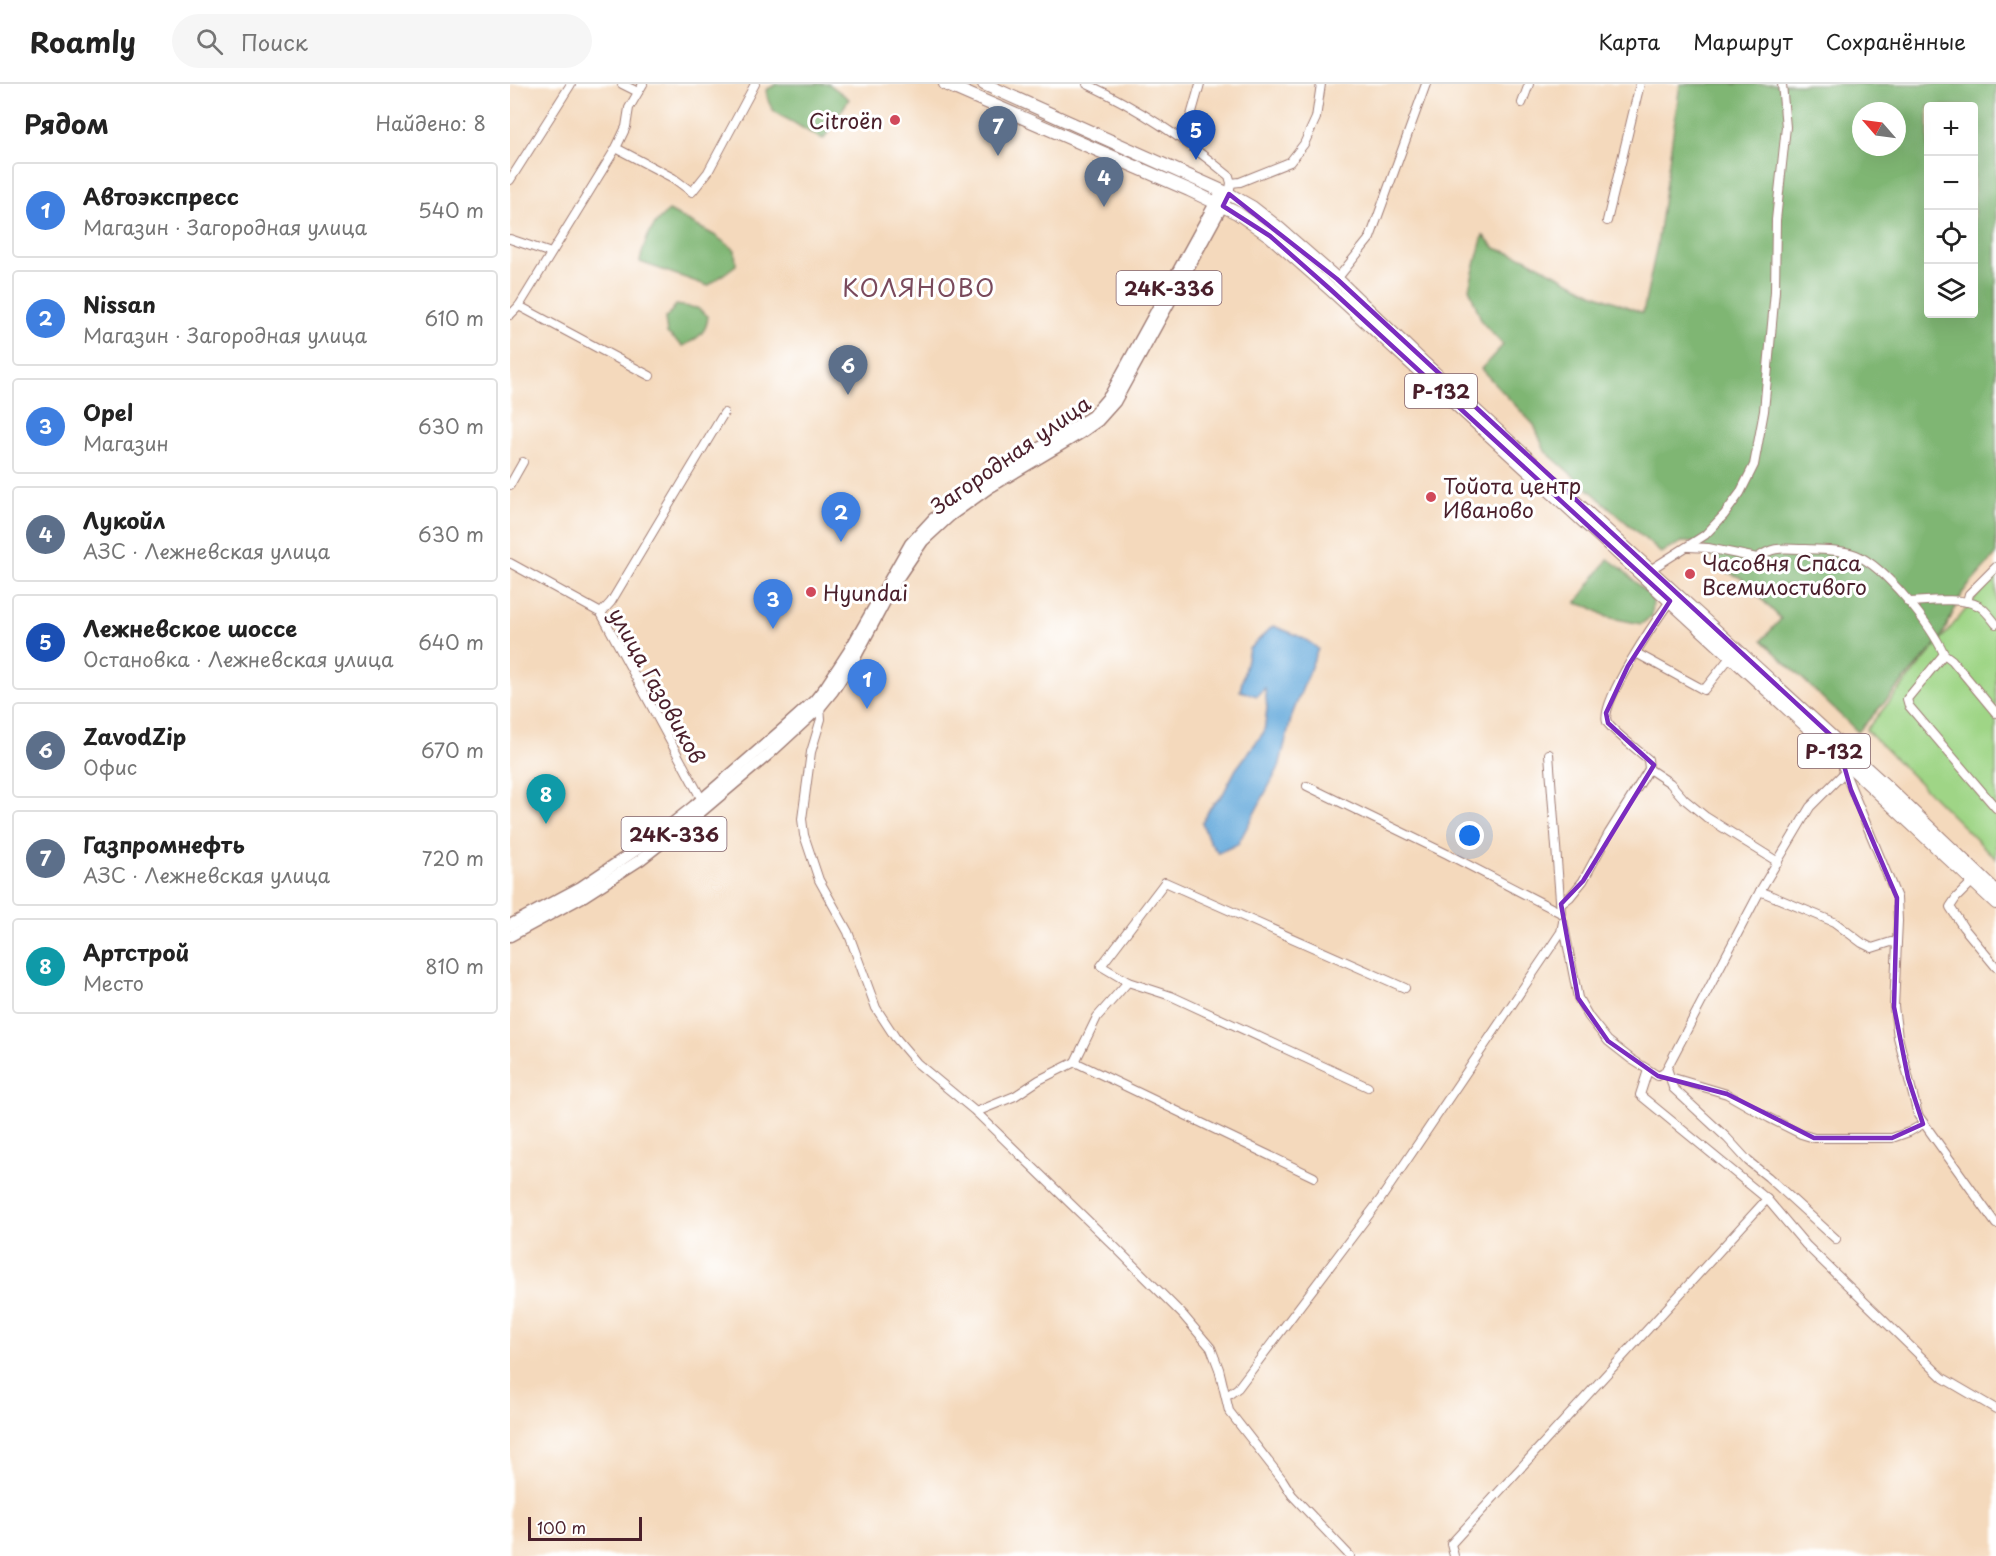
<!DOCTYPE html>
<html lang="ru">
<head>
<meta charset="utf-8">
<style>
	body { margin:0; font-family:"Playpen Sans",sans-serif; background:#f6f6f6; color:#222 }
	.controls { position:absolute; right:18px; top:18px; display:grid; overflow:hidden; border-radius:6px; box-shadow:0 6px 24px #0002 }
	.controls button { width:54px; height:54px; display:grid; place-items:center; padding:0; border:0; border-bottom:2px solid #e0e0e0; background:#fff; color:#222; font:30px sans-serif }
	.compass { position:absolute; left:1342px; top:18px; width:54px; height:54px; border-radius:50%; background:#fff; box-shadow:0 6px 24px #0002; rotate:298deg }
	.scale { position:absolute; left:18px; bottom:15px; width:114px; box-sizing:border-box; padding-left:6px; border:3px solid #4a1f2b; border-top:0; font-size:16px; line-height:21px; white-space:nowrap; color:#4a1f2b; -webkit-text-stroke:4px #fff; paint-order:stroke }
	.you { position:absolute; left:960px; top:752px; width:21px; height:21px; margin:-15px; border:4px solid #fff; border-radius:50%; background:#1a73e8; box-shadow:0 0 0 9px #1a73e833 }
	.badge { display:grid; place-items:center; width:39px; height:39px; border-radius:50%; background:#d1495b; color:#fff; font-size:20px; font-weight:700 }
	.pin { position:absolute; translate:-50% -50px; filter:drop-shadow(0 2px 3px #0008) }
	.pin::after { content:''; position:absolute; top:32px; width:21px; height:18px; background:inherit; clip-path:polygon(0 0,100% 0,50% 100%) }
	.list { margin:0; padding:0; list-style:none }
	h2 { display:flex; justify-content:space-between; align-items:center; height:78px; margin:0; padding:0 24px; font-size:26px }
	h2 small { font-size:20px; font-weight:400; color:#767676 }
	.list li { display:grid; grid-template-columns:39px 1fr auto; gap:18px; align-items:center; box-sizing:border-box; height:96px; margin:0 12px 12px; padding:0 12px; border:2px solid #e0e0e0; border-radius:6px }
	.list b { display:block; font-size:22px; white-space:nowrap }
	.list p { margin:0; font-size:20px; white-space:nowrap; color:#767676 }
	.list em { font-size:20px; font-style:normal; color:#767676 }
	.icon { flex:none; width:33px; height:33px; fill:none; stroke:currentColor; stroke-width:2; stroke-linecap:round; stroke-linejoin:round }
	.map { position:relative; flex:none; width:1486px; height:1472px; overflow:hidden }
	header { display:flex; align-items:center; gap:36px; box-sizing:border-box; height:84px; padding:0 30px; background:#fff; border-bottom:2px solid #e0e0e0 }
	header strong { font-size:28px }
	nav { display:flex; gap:33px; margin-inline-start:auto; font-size:21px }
	.search { width:420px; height:54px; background:#f6f6f6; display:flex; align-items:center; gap:15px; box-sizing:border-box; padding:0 21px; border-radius:33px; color:#767676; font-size:22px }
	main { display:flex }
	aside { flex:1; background:#fff }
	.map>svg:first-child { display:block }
	.green { fill:#9fd586; stroke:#747a58; stroke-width:1.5 }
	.forest { fill:#7fb673; stroke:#646a4f; stroke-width:1.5; fill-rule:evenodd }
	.water { fill:#67abdc; stroke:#586584; stroke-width:1.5 }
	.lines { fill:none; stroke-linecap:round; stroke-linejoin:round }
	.minor-casing { stroke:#9f7c74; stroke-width:10 }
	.major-casing { stroke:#9f7c74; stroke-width:13 }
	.highway-casing { stroke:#9f7c74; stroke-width:14 }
	.minor { stroke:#fff; stroke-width:8 }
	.major { stroke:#fff; stroke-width:10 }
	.highway { stroke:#fff; stroke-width:12 }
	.marked { fill:none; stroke:#7b2cbf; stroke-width:4.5; stroke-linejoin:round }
	.poi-dot { fill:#d1495b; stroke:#fff; stroke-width:2 }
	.labels { text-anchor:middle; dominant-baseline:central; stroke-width:6; stroke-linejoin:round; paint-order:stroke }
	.shield { fill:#fff; stroke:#80626b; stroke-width:1.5 }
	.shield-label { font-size:20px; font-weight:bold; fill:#4a1f2b }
	.poi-label { font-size:21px; fill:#4a1f2b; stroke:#fff; text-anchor:start }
	.street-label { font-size:21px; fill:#4a1f2b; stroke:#fff }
	.quarter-label { font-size:24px; letter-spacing:1.5px; fill:#7a4a5c; stroke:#fff }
</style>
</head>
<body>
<header>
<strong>Roamly</strong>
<div class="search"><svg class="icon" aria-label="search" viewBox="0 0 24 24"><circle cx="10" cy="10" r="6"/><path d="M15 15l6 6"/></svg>Поиск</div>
<nav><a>Карта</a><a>Маршрут</a><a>Сохранённые</a></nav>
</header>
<main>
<aside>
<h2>Рядом<small>Найдено: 8</small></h2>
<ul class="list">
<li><span class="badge" style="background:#3f7fe0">1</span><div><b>Автоэкспресс</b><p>Магазин · Загородная улица</p></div><em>540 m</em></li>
<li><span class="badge" style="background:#3f7fe0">2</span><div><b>Nissan</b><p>Магазин · Загородная улица</p></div><em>610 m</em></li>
<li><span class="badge" style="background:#3f7fe0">3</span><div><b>Opel</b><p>Магазин</p></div><em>630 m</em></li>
<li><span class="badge" style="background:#5c6f8a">4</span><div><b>Лукойл</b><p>АЗС · Лежневская улица</p></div><em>630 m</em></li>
<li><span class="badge" style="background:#1a4fb4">5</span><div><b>Лежневское шоссе</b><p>Остановка · Лежневская улица</p></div><em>640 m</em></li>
<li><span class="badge" style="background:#5c6f8a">6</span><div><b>ZavodZip</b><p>Офис</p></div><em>670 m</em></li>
<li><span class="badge" style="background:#5c6f8a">7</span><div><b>Газпромнефть</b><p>АЗС · Лежневская улица</p></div><em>720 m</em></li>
<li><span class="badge" style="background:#0f9aa8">8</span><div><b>Артстрой</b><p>Место</p></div><em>810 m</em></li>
</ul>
</aside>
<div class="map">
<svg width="1486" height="1472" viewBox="0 0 1486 1472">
	<rect width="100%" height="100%" fill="#fff"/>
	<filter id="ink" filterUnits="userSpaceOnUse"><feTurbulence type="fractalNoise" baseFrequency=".0167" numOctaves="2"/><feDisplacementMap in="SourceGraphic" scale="12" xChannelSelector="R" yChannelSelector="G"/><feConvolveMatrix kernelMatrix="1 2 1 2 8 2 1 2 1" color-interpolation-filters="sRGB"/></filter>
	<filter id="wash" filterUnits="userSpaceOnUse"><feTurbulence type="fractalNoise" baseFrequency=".008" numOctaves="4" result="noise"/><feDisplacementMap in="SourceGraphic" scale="24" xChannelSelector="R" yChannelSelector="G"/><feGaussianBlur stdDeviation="1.35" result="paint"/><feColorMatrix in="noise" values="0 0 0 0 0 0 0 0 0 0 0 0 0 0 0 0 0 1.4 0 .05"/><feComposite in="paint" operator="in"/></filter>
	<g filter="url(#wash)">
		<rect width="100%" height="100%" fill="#f4d9bc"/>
		<path class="green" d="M1486,489v286l-130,-129z"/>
		<g class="forest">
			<path d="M267,0h52l20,15 -25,40c-10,-3 -16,-8 -25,-13 -18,-12 -30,-10 -33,-36z"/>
			<path d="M1170,0h316v471l-33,37 -23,48 -82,92 -96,-92 19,-21 -40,-41 -16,-7 -24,-28 -19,-1 -21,11 -116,-102 -11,-26 -53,-56 22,-24 -21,-23 -13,-34 14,-53 12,13 30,10 67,35 51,20 14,-68zM1418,22h46v208h-46zM1351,27h36v36h-36z"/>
			<path d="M159,127l45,24 21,15 1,15 -28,21 -68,-24c4,-21 11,-38 29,-51z"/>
			<path d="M166,221l21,3 11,8c-1,17 -11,23 -25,30l-16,-13 -2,-14z"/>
			<path d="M1098,475l13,9 32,31 -1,17 -11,8 -34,-7 -17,-10 -14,-4z"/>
		</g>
		<path class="water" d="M763,542c16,6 32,11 45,23l-26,66 -13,52 -41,77 -20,9 -9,-12 -7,-18 8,-15 13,-14 13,-25 28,-37 3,-24 -2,-20 -8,8 -17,-5 9,-42z"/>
	</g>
	<g filter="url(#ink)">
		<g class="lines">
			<g class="minor-casing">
				<g id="minor">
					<path d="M112,0l16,8"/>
					<path d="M577,0c51,24 99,56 142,92l2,7 -2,11"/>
					<path d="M1012,19l7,-19"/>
					<path d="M674,56l16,-56"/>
					<path d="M106,64l57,30 19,14 16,-20 47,-88"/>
					<path d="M0,96l61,-96"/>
					<path d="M721,99l9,-1 50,-20 14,-18 12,-26 5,-34"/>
					<path d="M1097,137l33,-137"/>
					<path d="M0,155l41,14"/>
					<path d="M827,195l33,-41 56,-154"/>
					<path d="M9,222l131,70"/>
					<path d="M0,231l9,-9 97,-158 10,-21 3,-19 14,-24"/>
					<path d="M0,401l13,-23"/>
					<path d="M1179,463l19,1 49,10c19,-13 26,-9 48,-9 16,1 36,0 51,6 29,12 75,70 88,99l-37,45 2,7 87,102"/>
					<path d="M0,479l91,50 101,187"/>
					<path d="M1140,486l55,-35 19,-20 16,-22 14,-28 10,-54 11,-120 1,-71 10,-93 -4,-43"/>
					<path d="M1160,517c-13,18 -71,102 -63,121 4,8 32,29 41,37l1,10 21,14 14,16 22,18 72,45"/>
					<path d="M1398,518c20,-1 54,-5 71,4 7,4 12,12 17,18"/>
					<path d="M1457,518l2,-8 27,-27"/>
					<path d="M91,529l10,-11 113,-189"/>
					<path d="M1126,569l68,37 27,-34"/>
					<path d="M1434,570l8,6 44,53"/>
					<path d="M310,623l1,12 -10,33 -9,67 2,16 15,45 29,52 28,76 19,29 22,26 59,49 138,134 69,69 28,33 8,21 10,42 53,68 10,16 58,61"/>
					<path d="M1333,684l54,130 1,23 -4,86 4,30 20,78 78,109"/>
					<path d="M1334,689l-34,34 -50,84 -93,177 3,9 57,17 42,24 32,16 13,4h78l17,-6 14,-8"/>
					<path d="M797,702l140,68 114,59 -12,-159"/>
					<path d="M1463,797l-17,17 -6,9 13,20 33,40"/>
					<path d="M1250,807l74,31 28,21 10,5 19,-6 5,1"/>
					<path d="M1051,820l9,-7 13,-16 26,-48 40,-64"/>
					<path d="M1053,838l15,76 11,19 19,24 23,18 27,17 6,-3 3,-5"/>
					<path d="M618,898l43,14 197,91"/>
					<path d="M565,978l22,-45 31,-35 -27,-16 64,-84 240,106"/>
					<path d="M1160,993l3,11 54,50 21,23 20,16 68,62"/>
					<path d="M466,1028l39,-16 24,-16 36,-18 239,115"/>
					<path d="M1257,1115l39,46 137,133 53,31"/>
					<path d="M717,1312l11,-8 142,-188 181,-268 2,-10"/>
					<path d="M944,1472l-3,-12 316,-345 -127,-104 8,-25"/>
				</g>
			</g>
			<g class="major-casing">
				<g id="major">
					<path d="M0,841l71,-38 73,-49 40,-32 90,-78 30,-27 12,-15 23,-35 61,-107 24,-26 56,-40 102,-62 18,-21 109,-199"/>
					<path d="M0,852l74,-40 56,-36 50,-39 79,-67 51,-47 13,-16 23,-35 40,-75 27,-40 27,-25 39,-28 92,-55 17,-12 17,-19 111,-203"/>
				</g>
			</g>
			<g class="highway-casing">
				<g id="highway">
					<path d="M435,0l244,106 48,23 33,23 60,53 508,466 158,148"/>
					<path d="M474,0l245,110 23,13 28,22 57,50 88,85 462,423 109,104"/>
				</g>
			</g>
			<use href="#minor" class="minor"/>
			<use href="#major" class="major"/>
			<use href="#highway" class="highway"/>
		</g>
	</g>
	<path class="marked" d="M719,110l108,85 500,462 14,49 46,108 -3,109 14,71 15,46 -31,14h-78l-87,-44 -69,-18 -50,-35 -30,-43 -17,-94 22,-23 71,-116 -46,-42 -2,-10 22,-47 42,-65 -340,-312 -60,-53 -47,-30z"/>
	<g class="poi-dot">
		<circle cx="385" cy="36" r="6"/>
		<circle cx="921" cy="413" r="6"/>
		<circle cx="1180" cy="490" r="6"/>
		<circle cx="301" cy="508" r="6"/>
	</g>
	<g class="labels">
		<g class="shield">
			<rect x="606.5" y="187" width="105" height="34" rx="4.5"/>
			<rect x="895" y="290" width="72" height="34" rx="4.5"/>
			<rect x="1288" y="650" width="72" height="34" rx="4.5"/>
			<rect x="111.5" y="733" width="105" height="34" rx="4.5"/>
		</g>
		<g class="shield-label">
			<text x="659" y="204">24К-336</text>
			<text x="931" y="307">Р-132</text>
			<text x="1324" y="667">Р-132</text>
			<text x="164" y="750">24К-336</text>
		</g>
		<g class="poi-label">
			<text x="373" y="36" text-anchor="end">Citroën</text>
			<text x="933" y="401">Тойота центр<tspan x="933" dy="24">Иваново</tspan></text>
			<text x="1192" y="478">Часовня Спаса<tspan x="1192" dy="24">Всемилостивого</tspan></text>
			<text x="313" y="508">Hyundai</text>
		</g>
		<g class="street-label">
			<text transform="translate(500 370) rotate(-35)">Загородная улица</text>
			<text transform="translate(148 601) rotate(61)">улица Газовиков</text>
		</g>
		<g class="quarter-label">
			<text x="409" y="203">КОЛЯНОВО</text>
		</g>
	</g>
</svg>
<div class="controls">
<button>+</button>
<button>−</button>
<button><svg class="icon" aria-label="locate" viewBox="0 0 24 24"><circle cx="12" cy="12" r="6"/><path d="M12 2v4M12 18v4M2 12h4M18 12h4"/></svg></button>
<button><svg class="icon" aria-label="layers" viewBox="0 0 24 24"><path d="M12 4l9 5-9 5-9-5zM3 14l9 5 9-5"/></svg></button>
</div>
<svg class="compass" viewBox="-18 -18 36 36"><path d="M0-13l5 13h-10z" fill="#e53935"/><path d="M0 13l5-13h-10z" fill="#767676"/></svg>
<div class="scale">100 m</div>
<div class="you"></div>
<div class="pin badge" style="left:357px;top:625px;background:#3f7fe0">1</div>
<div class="pin badge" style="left:331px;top:458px;background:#3f7fe0">2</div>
<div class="pin badge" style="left:263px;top:545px;background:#3f7fe0">3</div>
<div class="pin badge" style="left:594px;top:123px;background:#5c6f8a">4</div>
<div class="pin badge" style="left:686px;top:76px;background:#1a4fb4">5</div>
<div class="pin badge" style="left:338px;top:311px;background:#5c6f8a">6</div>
<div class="pin badge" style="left:488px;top:72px;background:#5c6f8a">7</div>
<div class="pin badge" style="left:36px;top:740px;background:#0f9aa8">8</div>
</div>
</main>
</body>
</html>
